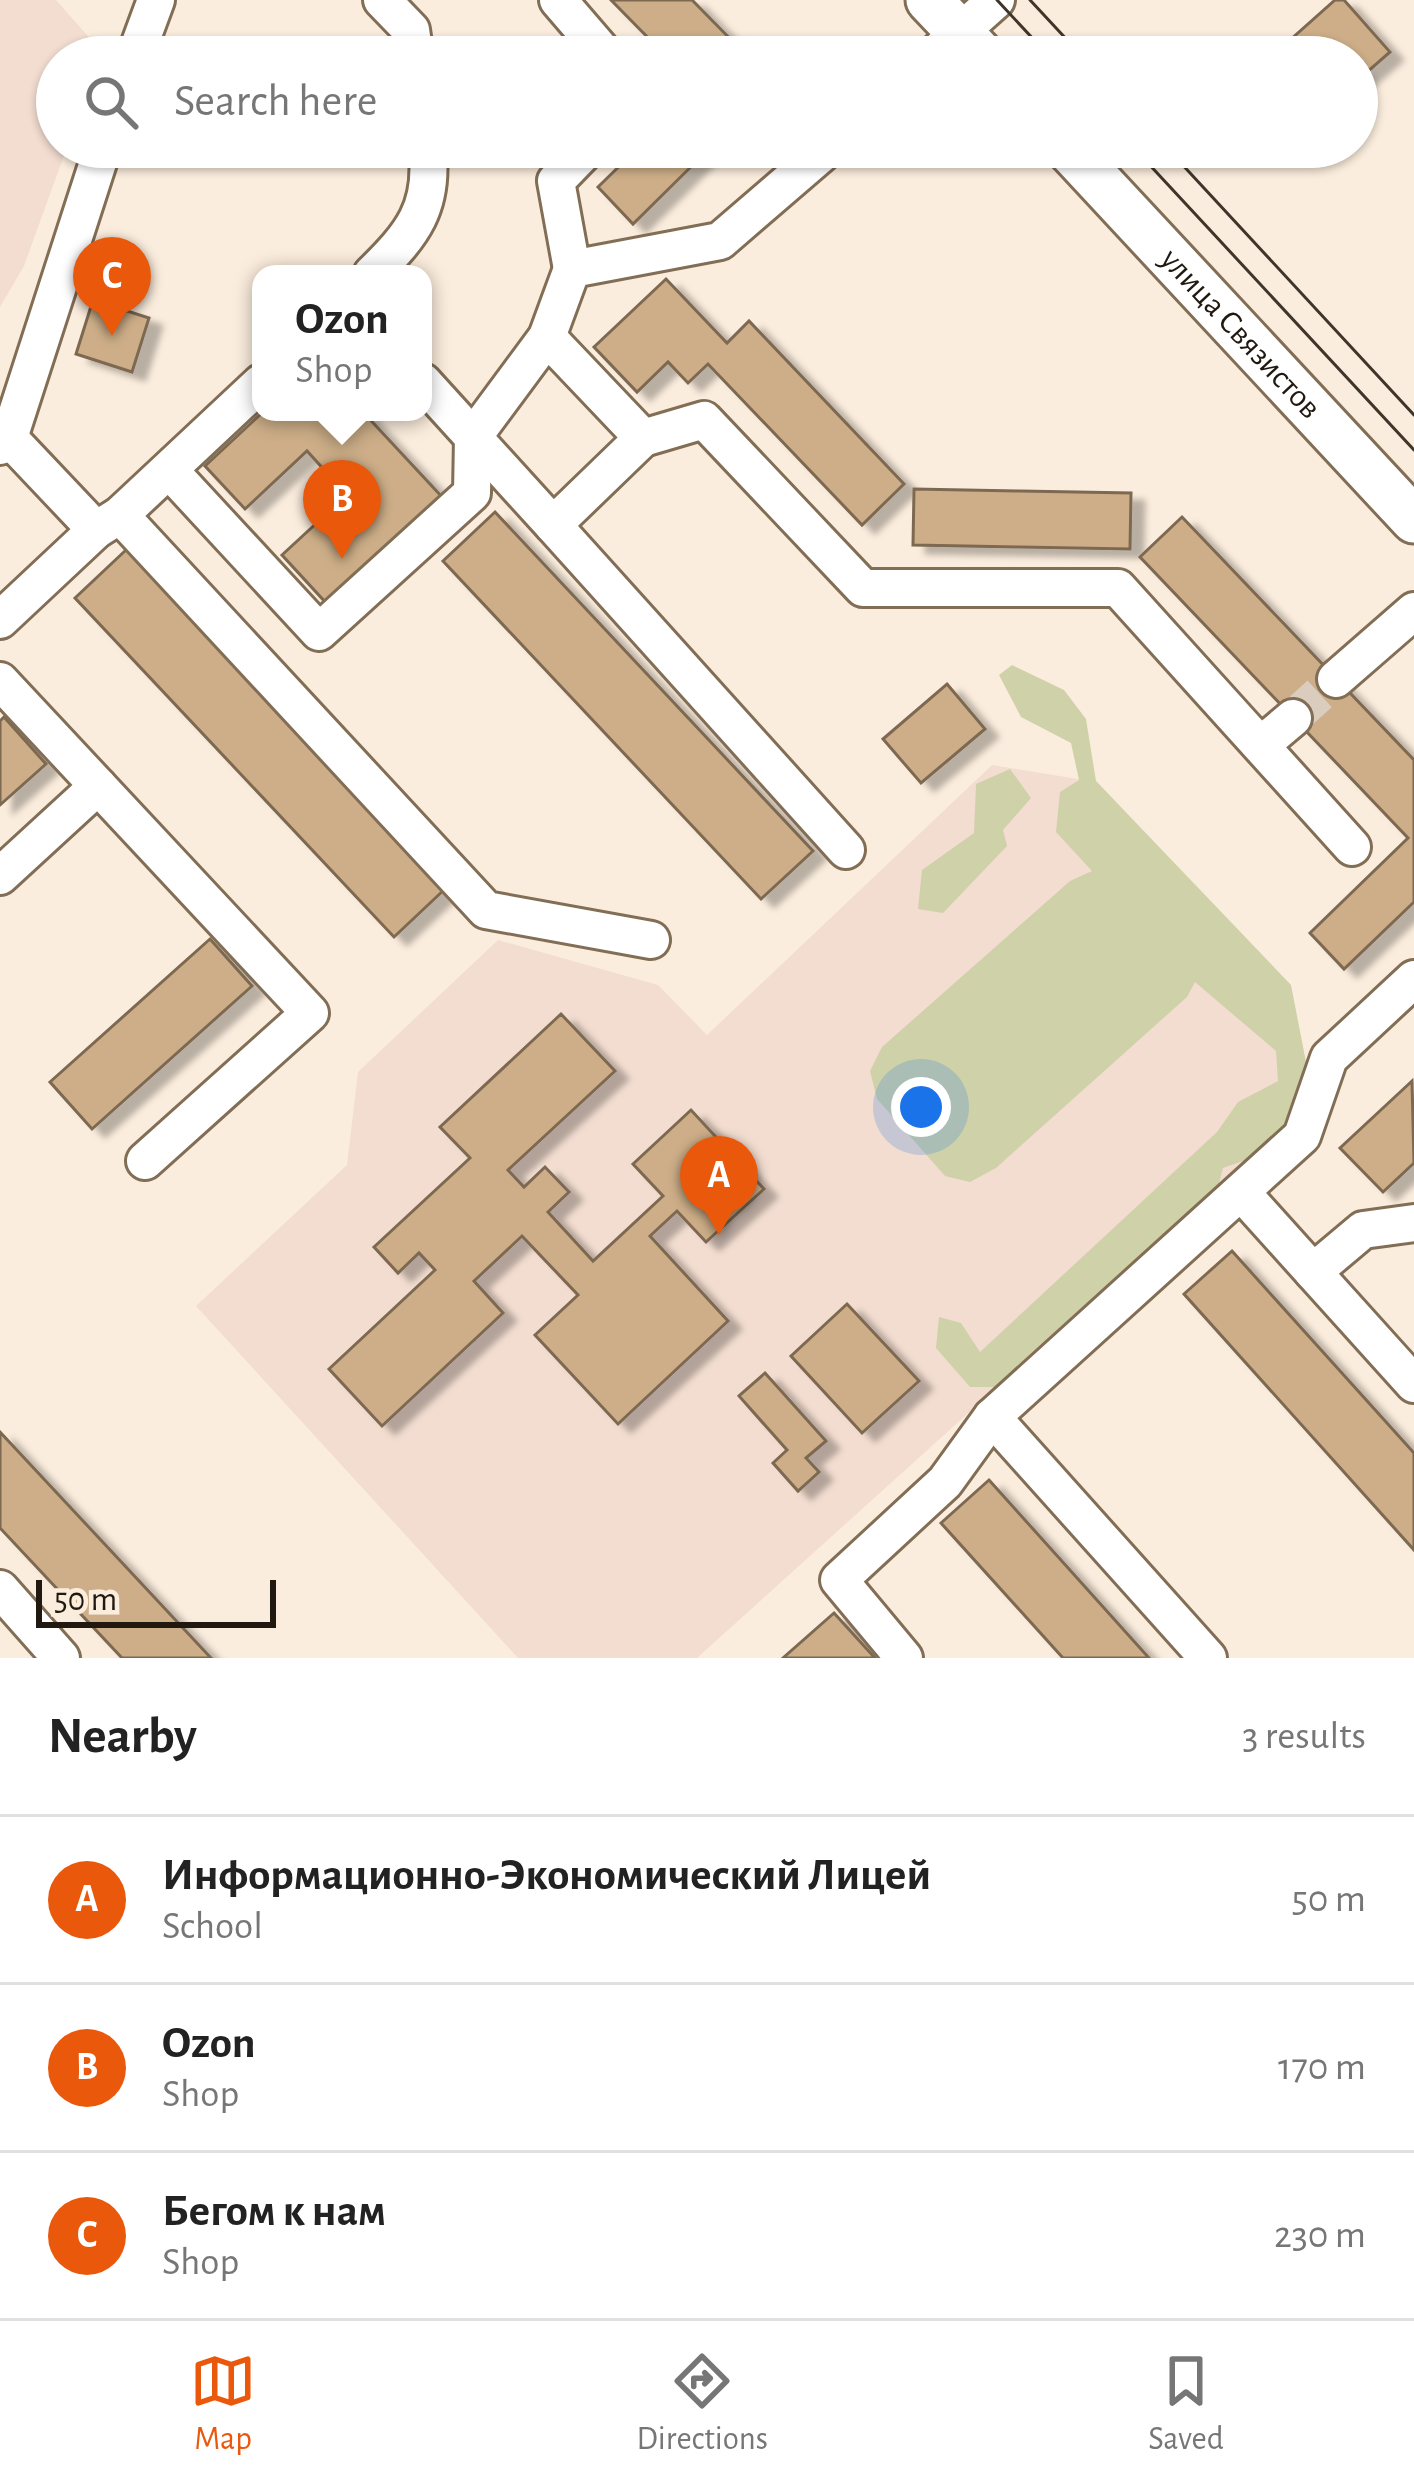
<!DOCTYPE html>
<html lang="en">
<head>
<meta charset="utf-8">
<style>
	body { margin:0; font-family:"Alegreya Sans",sans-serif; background:#f6f6f6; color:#222 }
	.scale { position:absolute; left:36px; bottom:30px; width:240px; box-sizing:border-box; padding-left:12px; border:6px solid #21190f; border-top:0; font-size:33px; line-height:42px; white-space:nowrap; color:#21190f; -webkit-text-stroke:9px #fbeddd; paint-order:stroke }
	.you { position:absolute; left:921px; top:1107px; width:42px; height:42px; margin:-30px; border:9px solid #fff; border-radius:50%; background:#1a73e8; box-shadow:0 0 0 18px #1a73e833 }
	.badge { display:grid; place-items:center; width:78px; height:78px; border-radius:50%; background:#ea580c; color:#fff; font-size:39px; font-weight:700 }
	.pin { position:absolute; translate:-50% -99px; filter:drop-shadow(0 3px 6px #0008) }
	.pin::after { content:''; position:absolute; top:63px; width:42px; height:36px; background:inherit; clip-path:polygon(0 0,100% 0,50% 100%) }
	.popup { position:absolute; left:252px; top:265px; width:180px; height:156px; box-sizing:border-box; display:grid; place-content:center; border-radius:24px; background:#fff; filter:drop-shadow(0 3px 9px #0005); font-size:39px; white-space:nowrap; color:#767676 }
	.popup b { font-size:45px; color:#222 }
	.popup::after { content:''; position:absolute; left:50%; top:100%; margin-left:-24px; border:24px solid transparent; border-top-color:#fff }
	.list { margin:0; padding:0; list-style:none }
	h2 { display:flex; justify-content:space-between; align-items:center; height:156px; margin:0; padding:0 48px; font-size:51px }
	h2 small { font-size:39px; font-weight:400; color:#767676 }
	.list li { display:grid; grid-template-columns:78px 1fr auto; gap:36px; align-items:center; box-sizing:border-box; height:168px; padding:0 48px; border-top:3px solid #e0e0e0 }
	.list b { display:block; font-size:45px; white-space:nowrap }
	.list p { margin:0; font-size:39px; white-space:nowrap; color:#767676 }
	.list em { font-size:39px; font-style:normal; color:#767676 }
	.icon { flex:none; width:66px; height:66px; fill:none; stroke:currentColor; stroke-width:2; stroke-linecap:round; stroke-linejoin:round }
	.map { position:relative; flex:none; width:1414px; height:1658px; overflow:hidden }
	.search { position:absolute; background:#fff; box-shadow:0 3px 9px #0004; left:36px; right:36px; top:36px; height:132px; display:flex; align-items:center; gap:30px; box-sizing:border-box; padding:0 42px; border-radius:66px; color:#767676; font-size:45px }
	.sheet { height:660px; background:#fff }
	nav { display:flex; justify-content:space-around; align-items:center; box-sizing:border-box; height:168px; border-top:3px solid #e0e0e0; background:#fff; font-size:33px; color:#767676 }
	nav a { display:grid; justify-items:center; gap:6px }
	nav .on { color:#ea580c }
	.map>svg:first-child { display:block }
	.education { fill:#f3ddd0 }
	.green { fill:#cfd1a9 }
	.building { fill:#cdae88; stroke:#7d6951; stroke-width:3; filter:url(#shadow) }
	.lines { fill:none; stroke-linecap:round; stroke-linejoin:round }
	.minor-tunnel { stroke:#dacdbe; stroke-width:36; stroke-dasharray:36 18; stroke-linecap:butt }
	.minor-casing { stroke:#826d55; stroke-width:42 }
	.major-casing { stroke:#826d55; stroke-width:51 }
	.minor { stroke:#fff; stroke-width:36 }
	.major { stroke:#fff; stroke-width:45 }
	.tram { stroke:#3e352b; stroke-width:3 }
	.labels { text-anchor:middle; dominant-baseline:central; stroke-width:9; stroke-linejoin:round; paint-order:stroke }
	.street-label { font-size:33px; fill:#21190f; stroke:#fbeddd }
</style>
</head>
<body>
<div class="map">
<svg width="1414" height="1658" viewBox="0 0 1414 1658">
	<defs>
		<filter id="shadow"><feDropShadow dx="13" dy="8" stdDeviation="3" flood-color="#0004"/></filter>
	</defs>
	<rect width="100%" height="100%" fill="#fbeddd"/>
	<g class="education">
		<path d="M0,0h56l45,51 -2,6h-42v90h10l-43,119 -24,41z"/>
		<path d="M992,765l105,17 193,205 2,134 -595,537h-179l-322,-352 151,-141 11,-93 140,-132 160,45 49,50z"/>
	</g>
	<g class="green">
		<path d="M1012,665l52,25 22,29 10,62 195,204 15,77 -6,56 -31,34 -46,16 -9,34 -201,185h-43l-34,-39 3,-31 22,6 19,29 237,-220 21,-30 40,-21 -2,-30 -81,-69 -8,15 -191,171 -26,14 -25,-6 -68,-77 -7,-28 12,-24 188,-166 22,-10 -36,-39 4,-40 19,-12 -8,-37 -50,-26 -22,-42z"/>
		<path d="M1010,769l21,29 -28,32 4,16 -64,67 -25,-4 4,-39 52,-37 2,-49z"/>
	</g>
	<g class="building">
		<path d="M611,0h81l56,57h-81z"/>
		<path d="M1335,0h9l46,52 -33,29v-24h-86z"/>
		<path d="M639,147h72l-78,77 -35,-37z"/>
		<path d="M666,279l61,64 22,-22 155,163 -42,41 -154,-161 -20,19 -20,-21 -31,30 -43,-45z"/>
		<path d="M93,300l56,18 -17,54 -56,-18z"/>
		<path d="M263,412h100l80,86 -115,107 -46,-50 65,-60 -40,-44 -62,58 -40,-43z"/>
		<path d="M914,489l217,4 -1,56 -217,-4z"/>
		<path d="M495,512l318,339 -52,48 -318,-338z"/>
		<path d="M1182,517l232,243v142l-70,67 -34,-36 98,-95 -268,-281z"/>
		<path d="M127,549l319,339 -52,49 -319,-339z"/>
		<path d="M947,684l38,45 -64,54 -38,-44z"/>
		<path d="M4,717l42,47 -46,41v-84z"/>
		<path d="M210,939l42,47 -160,143 -42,-47z"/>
		<path d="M561,1014l54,57 -107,99 16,17 21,-20 24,25 -21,20 45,49 70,-65 -30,-32 58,-54 73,79 -58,53 -29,-31 -27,25 78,85 -110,103 -83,-89 43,-40 -56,-59 -48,45 29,32 -121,113 -53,-57 106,-99 -16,-17 -21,20 -24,-26 96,-89 -30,-31z"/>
		<path d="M1412,1081l2,82 -31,29 -43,-44z"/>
		<path d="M1232,1251l182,202v97l-230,-256z"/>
		<path d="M847,1304l72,77 -57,52 -71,-77z"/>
		<path d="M765,1373l61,68 -20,17 13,14 -21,19 -25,-28 14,-13 -48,-54z"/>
		<path d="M0,1432l211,226h-89l-122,-130z"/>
		<path d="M989,1480l160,178h-86l-122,-135z"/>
		<path d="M834,1613l41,45h-92z"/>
	</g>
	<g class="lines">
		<path class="minor-tunnel" d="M1293,718l43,-39"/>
		<g class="minor-casing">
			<g id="minor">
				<path d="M382,0l29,30 4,27"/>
				<path d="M558,0l49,57"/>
				<path d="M135,57l21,-57"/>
				<path d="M932,57l64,-57"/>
				<path d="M572,269l-16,-88 33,-34"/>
				<path d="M372,274c40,-39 63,-67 55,-127"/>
				<path d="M547,337l96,101 61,-18 159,168h255l234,259"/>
				<path d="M423,382l130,143"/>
				<path d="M9,438l87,92 24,-15 141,-132"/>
				<path d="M643,438l-90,87 293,325"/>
				<path d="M0,446l9,-8 94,-291"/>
				<path d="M170,471l149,161 153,-139 1,-56 74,-100 25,-68 148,-28 109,-94"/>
				<path d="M120,515l366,395 165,30"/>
				<path d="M0,620l96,-90"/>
				<path d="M1336,679l78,-68"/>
				<path d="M0,681l310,332 -165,148"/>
				<path d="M1261,745l32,-27"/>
				<path d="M0,876l98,-90"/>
				<path d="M1241,1192l173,192"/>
				<path d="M1313,1272l50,-42 51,-7"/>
				<path d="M992,1417l216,241"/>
				<path d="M0,1589l61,69"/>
				<path d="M904,1658l-65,-78 106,-98 47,-65 310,-281 27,-78 85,-79"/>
			</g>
		</g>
		<g class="major-casing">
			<g id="major">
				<path d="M929,0l54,57"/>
				<path id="s1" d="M1067,147l347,373"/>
			</g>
		</g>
		<use href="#minor" class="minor"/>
		<use href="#major" class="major"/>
		<g class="tram">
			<path d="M997,0l53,57"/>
			<path d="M1030,0l53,57"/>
			<path d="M1133,147l281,303"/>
			<path d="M1166,147l248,268"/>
		</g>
	</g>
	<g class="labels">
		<g class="street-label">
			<text stroke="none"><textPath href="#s1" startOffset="255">улица Связистов</textPath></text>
		</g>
	</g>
</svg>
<div class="scale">50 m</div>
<div class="you"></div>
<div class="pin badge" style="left:719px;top:1235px">A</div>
<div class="pin badge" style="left:342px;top:559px">B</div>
<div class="popup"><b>Ozon</b>Shop</div>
<div class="pin badge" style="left:112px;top:336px">C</div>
<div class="search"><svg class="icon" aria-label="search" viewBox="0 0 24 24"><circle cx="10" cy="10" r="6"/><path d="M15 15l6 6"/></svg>Search here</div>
</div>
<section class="sheet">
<h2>Nearby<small>3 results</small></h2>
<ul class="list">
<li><span class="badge">A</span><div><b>Информационно-Экономический Лицей</b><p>School</p></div><em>50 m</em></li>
<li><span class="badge">B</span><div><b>Ozon</b><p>Shop</p></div><em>170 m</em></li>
<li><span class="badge">C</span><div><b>Бегом к нам</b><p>Shop</p></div><em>230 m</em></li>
</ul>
</section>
<nav>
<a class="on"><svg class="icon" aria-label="map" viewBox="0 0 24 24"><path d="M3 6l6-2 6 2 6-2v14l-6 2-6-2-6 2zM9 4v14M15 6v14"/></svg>Map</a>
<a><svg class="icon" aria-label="directions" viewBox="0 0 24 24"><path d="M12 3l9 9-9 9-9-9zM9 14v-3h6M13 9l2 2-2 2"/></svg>Directions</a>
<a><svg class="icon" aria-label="saved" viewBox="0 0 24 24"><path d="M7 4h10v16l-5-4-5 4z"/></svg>Saved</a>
</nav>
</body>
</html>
